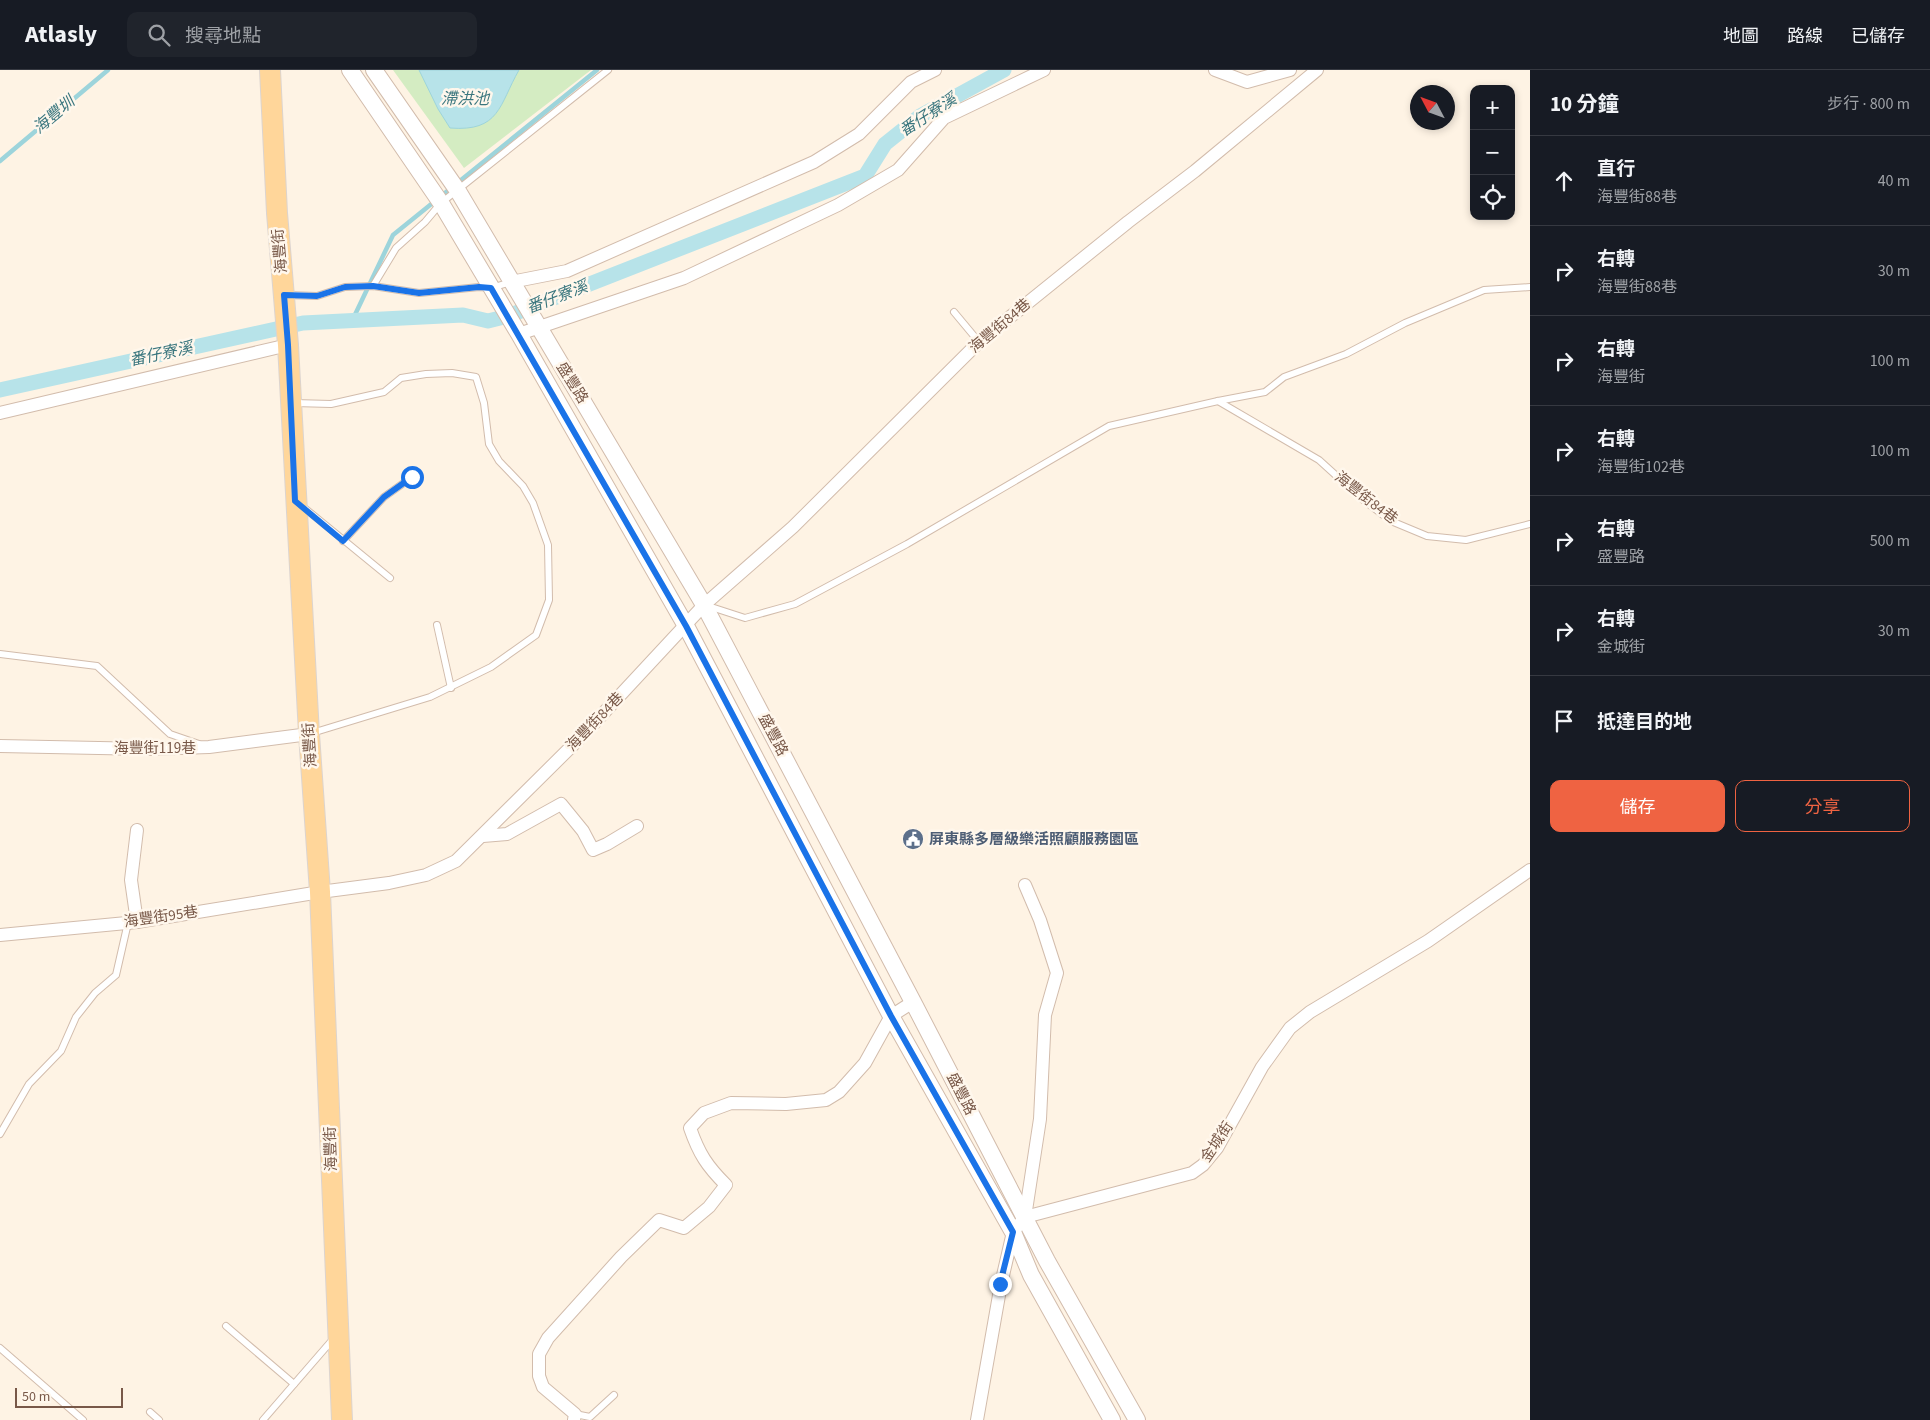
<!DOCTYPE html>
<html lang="zh-TW">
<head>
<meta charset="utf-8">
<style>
	body { margin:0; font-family:"Source Sans 3","Noto Sans TC",sans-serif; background:#20242c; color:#f1f3f6 }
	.controls { position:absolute; right:15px; top:15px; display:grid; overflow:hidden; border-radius:10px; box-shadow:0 2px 8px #0003 }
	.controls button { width:45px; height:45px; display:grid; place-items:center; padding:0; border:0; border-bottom:1px solid #363941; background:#171b24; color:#f1f3f6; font:25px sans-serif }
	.compass { position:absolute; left:1410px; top:15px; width:45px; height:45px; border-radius:50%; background:#171b24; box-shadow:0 2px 8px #0003; rotate:311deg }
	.scale { position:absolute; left:15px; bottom:12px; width:108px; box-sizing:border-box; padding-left:5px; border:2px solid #785848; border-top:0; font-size:14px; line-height:18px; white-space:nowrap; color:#785848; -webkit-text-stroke:4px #fff7ec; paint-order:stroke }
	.stop { position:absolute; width:15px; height:15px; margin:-11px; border:4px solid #1a73e8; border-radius:50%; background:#fff }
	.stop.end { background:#1a73e8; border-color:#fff; box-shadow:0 1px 5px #0008 }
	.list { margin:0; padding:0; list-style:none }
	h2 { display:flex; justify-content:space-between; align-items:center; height:65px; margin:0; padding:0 20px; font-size:21px }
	h2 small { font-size:16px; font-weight:400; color:#9ea1a6 }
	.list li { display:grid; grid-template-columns:32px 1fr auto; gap:15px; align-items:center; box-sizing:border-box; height:90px; padding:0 20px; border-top:1px solid #363941 }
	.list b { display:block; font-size:19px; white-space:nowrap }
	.list p { margin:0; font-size:16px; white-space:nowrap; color:#9ea1a6 }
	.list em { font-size:16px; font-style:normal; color:#9ea1a6 }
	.actions { display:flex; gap:10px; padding:15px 20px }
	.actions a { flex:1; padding:11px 0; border:1px solid #ef6342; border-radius:10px; text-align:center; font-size:18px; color:#ef6342 }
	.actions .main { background:#ef6342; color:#fff }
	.icon { flex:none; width:28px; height:28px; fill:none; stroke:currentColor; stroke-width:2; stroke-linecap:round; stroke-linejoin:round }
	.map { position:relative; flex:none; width:1530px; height:1350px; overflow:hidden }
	header { display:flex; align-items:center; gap:30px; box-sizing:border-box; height:70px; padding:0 25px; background:#171b24; border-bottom:1px solid #363941 }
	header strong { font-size:24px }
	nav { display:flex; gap:28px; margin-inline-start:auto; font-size:18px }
	.search { width:350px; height:45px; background:#20242c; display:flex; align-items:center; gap:12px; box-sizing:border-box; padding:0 18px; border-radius:10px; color:#9ea1a6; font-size:19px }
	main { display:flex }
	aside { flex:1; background:#171b24 }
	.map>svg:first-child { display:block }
	.green { fill:#d4ecc2 }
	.water { fill:#b7e3e9; stroke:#9dd4db }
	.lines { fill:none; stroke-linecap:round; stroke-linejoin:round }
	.stream { stroke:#9dd4db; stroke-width:4.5 }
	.canal { stroke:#b7e3e9; stroke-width:15 }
	.service-casing { stroke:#d2bcac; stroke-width:8 }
	.minor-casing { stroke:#d2bcac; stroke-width:14 }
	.tertiary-casing { stroke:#d2bcac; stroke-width:18 }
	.primary-casing { stroke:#dcd4cf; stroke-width:22 }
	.service { stroke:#fff; stroke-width:6 }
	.minor { stroke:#fff; stroke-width:12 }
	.tertiary { stroke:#fff; stroke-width:16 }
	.primary { stroke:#ffd69a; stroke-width:20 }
	.route { stroke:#1a73e8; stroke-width:6 }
	.labels { text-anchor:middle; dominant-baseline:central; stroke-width:5; stroke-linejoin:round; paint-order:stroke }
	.street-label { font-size:15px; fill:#785848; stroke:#fff7ec }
	.service-label { font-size:15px; font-weight:bold; fill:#4e5e75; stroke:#fff7ec; text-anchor:start }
	.water-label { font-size:16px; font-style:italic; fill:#3a767e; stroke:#fff7ec }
</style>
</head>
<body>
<header>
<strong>Atlasly</strong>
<div class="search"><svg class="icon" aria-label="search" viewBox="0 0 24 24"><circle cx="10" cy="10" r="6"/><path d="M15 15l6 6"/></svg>搜尋地點</div>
<nav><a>地圖</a><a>路線</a><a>已儲存</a></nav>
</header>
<main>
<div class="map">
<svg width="1530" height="1350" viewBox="0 0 1530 1350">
	<rect width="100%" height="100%" fill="#fef3e4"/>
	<path class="green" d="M393,0h198l-127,98z"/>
	<path class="water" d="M419,0h100c-20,35 -19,62 -69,58l-12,-19z"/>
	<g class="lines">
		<g class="stream">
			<path d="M0,91l108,-91"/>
			<path d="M352,251l41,-86 204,-165"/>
		</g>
		<path class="canal" d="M0,320l303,-67 160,-8 25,6 20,-5 357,-140 20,-32 35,-28 84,-46"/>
		<g class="service-casing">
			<g id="service">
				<path d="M373,216l23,-38 29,-26 16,-19 167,-133"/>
				<path d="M287,225l30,1 28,-9 28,-1 46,7 60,-6 12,1 20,-6"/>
				<path d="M954,242l25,30"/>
				<path d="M1218,331l101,59 43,39 29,22 36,15 39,4 64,-16"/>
				<path d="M294,333l37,1 53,-12 17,-14 25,-4 26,-1 24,4 8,26 5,41 10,17 24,25 10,17 15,42 1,55 -13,35 -45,32 -61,30 -118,36"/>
				<path d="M302,436l88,72"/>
				<path d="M343,471l41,-44 28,-20"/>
				<path d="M708,536l37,12 50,-14 112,-60 202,-118 109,-25 47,-9 19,-15 62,-23 59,-31 79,-33 46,-3"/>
				<path d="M437,555l14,63"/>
				<path d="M0,584l97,12 73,68 29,10"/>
				<path d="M0,1064l29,-50 32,-33 15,-34 19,-24 21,-18 11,-48 4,-2"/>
				<path d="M226,1256l68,58"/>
				<path d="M0,1278l83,72"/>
				<path d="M150,1342l9,8"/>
				<path d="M575,1344l15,3 24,-22"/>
				<path d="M263,1350l71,-82"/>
			</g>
		</g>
		<g class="minor-casing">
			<g id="minor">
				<path d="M1215,0l32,12 43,-12"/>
				<path d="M511,212l56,-11 247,-109 45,-28 52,-52 24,-12"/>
				<path d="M519,264l165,-56 154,-73 60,-35 46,-52 100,-48"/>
				<path d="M0,343l288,-68"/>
				<path d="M0,676l148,3 61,-2 100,-13"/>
				<path d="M483,766l24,-2 54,-30 22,27 10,19 14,-6 30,-18"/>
				<path d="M137,852l-6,-42 6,-50"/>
				<path d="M0,865l137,-13 183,-30 69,-9 37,-8 30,-14 129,-128 119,-128 89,-78 186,-185 149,-120 67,-51 122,-101"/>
				<path d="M1025,1147l15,-98 5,-104 12,-42 -17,-53 -15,-35"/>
				<path d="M574,1350l1,-6 -32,-27 -4,-11v-22l9,-16 73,-81 38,-37 25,8 25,-21 17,-22c-19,-19 -27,-31 -36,-57l14,-15 27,-10 55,1 40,-4 13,-8 26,-29 26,-47 22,-14"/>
				<path d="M977,1350l24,-136 12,-52 12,-15 167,-44 11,-8 14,-17 45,-81 28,-39 20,-16 118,-71 102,-71"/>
			</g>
		</g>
		<g class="tertiary-casing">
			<g id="tertiary">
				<path d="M350,0l91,133 78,131 167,292 205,390 122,216 18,43 81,145"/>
				<path d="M374,0l84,121 246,414 209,397 134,259 90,159"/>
			</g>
		</g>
		<g class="primary-casing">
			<path id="primary" d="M270,0l7,143 11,132 21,389 11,158 22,528"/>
		</g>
		<use href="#service" class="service"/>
		<use href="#minor" class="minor"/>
		<use href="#tertiary" class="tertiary"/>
		<use href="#primary" class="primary"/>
	</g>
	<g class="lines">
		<path class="route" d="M412,407l-28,20 -41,44 -48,-40 -7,-156 -4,-50 33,1 28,-9 28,-1 46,7 60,-6 12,1 195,338 205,390 122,216 -13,52"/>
	</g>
	<defs>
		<g id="civic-disc" transform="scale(1.125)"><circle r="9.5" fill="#5c6f8a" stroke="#fff7ec"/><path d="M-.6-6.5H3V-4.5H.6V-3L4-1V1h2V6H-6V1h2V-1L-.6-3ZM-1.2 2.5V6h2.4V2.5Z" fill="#fff"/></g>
	</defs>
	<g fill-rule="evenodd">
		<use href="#civic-disc" x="913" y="769"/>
	</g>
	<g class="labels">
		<g class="street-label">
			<text transform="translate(280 181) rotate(-95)">海豐街</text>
			<text transform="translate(1000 256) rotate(-40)">海豐街84巷</text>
			<text transform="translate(572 313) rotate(58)">盛豐路</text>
			<text transform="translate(1366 428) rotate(38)">海豐街84巷</text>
			<text transform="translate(595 652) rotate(-46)">海豐街84巷</text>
			<text transform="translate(773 665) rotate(62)">盛豐路</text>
			<text transform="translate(310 675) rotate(-94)">海豐街</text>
			<text x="155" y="678">海豐街119巷</text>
			<text transform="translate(161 847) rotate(-8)">海豐街95巷</text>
			<text transform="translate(961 1024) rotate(63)">盛豐路</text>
			<text transform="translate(1217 1072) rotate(-56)">金城街</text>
			<text transform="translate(331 1079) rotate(-92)">海豐街</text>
		</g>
		<g class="service-label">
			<text x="929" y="769">屏東縣多層級樂活照顧服務園區</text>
		</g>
		<g class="water-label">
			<text x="465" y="29">滯洪池</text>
			<text transform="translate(54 45) rotate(-40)">海豐圳</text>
			<text transform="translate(928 45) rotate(-33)">番仔寮溪</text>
			<text transform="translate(557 227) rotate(-21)">番仔寮溪</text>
			<text transform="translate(161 284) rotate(-12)">番仔寮溪</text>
		</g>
	</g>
</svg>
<div class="controls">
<button>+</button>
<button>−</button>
<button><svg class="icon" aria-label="locate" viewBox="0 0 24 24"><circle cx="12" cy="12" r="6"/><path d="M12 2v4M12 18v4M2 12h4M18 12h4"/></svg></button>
</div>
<svg class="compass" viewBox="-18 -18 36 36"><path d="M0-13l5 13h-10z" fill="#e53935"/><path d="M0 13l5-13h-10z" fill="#9ea1a6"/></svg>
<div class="scale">50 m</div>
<div class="stop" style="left:412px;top:407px"></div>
<div class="stop end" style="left:1000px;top:1214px"></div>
</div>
<aside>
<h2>10 分鐘<small>步行 · 800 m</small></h2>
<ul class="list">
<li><svg class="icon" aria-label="ahead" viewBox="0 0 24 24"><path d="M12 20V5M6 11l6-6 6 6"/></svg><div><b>直行</b><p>海豐街88巷</p></div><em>40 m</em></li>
<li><svg class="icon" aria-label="right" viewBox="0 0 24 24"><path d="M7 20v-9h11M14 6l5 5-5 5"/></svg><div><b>右轉</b><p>海豐街88巷</p></div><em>30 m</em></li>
<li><svg class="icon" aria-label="right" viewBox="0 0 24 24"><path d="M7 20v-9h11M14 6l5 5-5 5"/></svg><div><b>右轉</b><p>海豐街</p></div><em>100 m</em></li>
<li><svg class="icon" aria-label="right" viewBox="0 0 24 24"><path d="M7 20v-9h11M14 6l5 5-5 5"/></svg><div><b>右轉</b><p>海豐街102巷</p></div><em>100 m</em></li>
<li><svg class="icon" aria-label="right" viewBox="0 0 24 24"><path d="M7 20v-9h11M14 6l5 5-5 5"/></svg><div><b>右轉</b><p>盛豐路</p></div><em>500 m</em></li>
<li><svg class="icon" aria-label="right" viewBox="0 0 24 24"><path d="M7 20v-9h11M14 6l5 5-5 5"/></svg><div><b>右轉</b><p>金城街</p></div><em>30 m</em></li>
<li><svg class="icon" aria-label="arrive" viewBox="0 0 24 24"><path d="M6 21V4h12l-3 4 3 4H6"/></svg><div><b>抵達目的地</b></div></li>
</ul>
<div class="actions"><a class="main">儲存</a><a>分享</a></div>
</aside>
</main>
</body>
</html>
